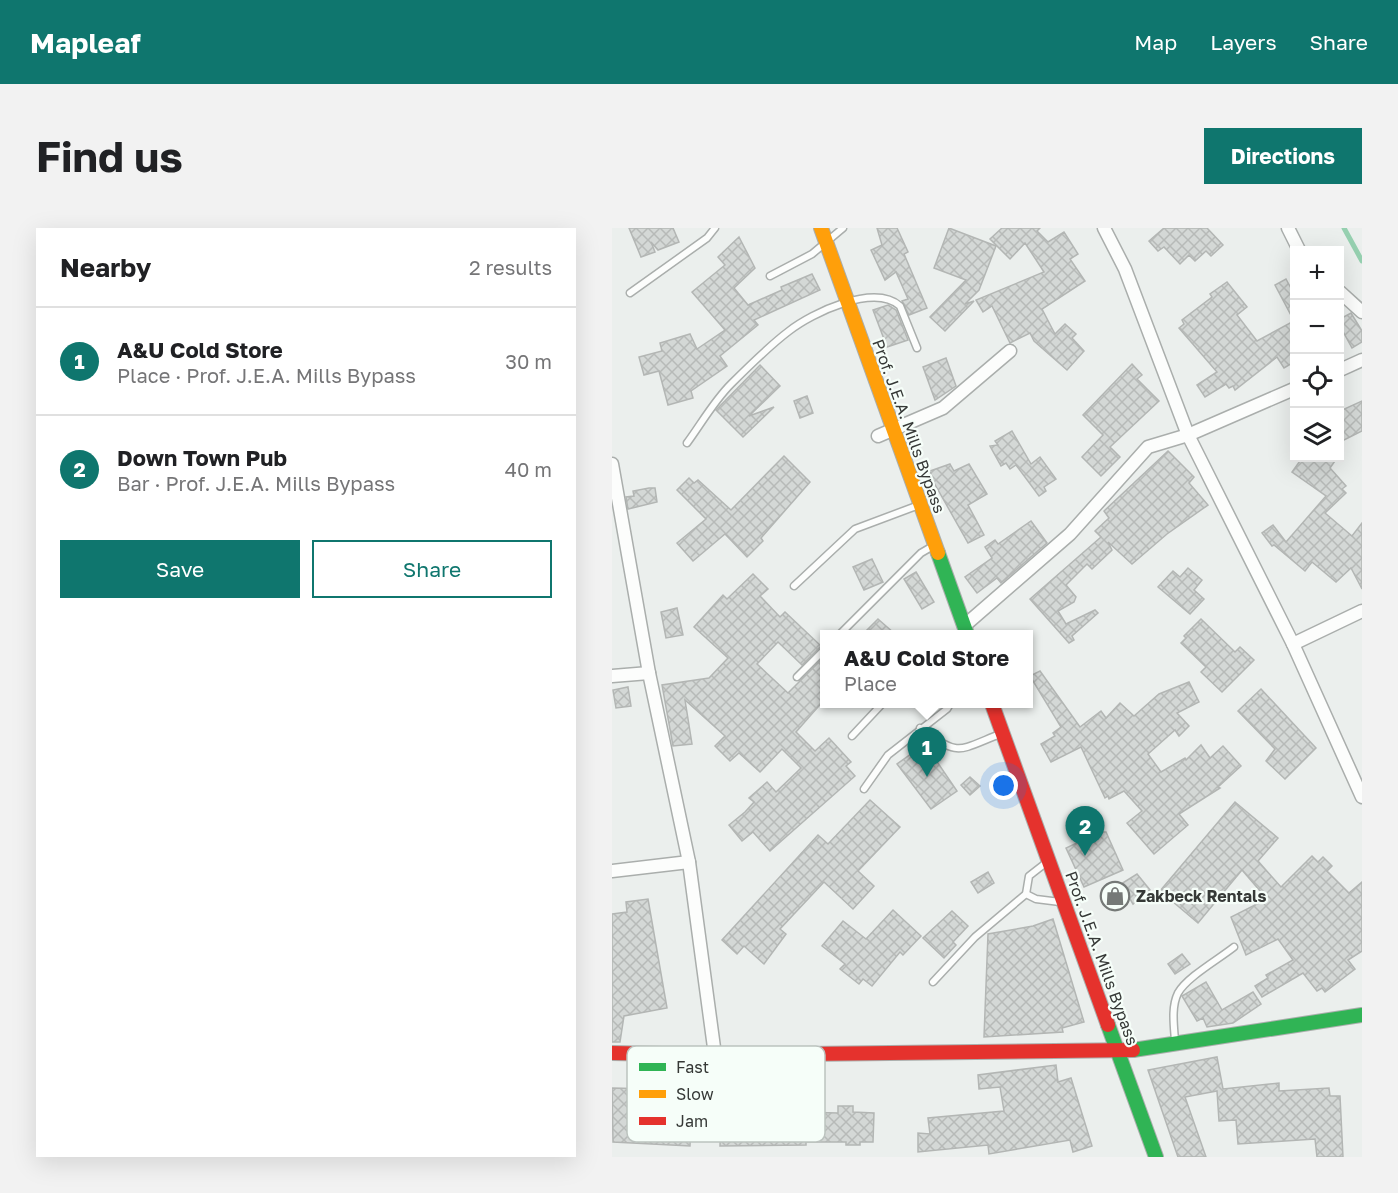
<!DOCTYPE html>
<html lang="en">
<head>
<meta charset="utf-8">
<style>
	body { margin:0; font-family:"Golos Text",sans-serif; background:#f2f2f2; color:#202124 }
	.controls { position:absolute; right:18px; top:18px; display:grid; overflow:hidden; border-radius:0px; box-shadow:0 6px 24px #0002 }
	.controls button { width:54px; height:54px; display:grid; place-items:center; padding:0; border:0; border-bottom:2px solid #e0e0e0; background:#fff; color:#202124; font:30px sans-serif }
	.you { position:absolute; left:392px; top:558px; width:21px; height:21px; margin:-15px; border:4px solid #fff; border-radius:50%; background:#1a73e8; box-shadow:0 0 0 9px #1a73e833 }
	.badge { display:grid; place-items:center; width:39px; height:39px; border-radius:50%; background:#0f766e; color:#fff; font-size:20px; font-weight:700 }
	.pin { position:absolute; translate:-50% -50px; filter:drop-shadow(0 2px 3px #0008) }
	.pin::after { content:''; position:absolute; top:32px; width:21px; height:18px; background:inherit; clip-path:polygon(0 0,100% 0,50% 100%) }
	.popup { position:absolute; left:208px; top:402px; width:213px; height:78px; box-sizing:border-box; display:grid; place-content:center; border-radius:0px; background:#fff; filter:drop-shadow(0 2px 4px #0005); font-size:20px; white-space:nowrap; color:#757577 }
	.popup b { font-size:22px; color:#202124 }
	.popup::after { content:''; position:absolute; left:50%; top:100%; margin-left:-12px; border:12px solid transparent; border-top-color:#fff }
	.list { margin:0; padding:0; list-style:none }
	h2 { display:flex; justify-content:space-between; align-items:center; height:78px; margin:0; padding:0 24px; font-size:26px }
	h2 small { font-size:20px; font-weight:400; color:#757577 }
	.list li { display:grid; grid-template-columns:39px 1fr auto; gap:18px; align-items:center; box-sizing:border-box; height:108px; padding:0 24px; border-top:2px solid #e0e0e0 }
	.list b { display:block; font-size:22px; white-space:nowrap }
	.list p { margin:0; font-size:20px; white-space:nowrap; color:#757577 }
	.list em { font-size:20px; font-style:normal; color:#757577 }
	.actions { display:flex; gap:12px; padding:18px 24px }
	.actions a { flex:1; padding:14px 0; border:2px solid #0f766e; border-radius:0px; text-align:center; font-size:21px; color:#0f766e }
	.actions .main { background:#0f766e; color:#fff }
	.icon { flex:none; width:33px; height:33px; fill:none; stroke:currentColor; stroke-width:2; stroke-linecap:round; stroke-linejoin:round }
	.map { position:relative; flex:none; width:750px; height:929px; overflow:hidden; border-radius:0px }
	header { display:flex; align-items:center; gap:36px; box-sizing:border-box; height:84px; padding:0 30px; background:#0f766e; color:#fff }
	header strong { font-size:28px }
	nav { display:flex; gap:33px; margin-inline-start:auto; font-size:21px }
	.intro { display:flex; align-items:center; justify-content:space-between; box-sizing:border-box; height:144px; padding:0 36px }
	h1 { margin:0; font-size:42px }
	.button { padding:15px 27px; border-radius:0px; background:#0f766e; color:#fff; font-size:21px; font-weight:700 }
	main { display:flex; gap:36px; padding:0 36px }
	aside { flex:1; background:#fff; border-radius:0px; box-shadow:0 6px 24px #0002 }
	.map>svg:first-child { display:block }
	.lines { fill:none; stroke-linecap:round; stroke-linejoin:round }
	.stream { stroke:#96d0b0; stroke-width:5 }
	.building { fill:url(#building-cross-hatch); stroke:#b3b6b4; stroke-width:1.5 }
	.lane-casing { stroke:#aaaeac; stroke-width:9 }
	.street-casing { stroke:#aaaeac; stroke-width:15 }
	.fast-casing { stroke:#aaaeac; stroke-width:16 }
	.slow-casing { stroke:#aaaeac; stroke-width:16 }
	.jam-casing { stroke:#aaaeac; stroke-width:16 }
	.lane { stroke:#fcfdfc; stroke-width:6 }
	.street { stroke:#fcfdfc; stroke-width:12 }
	.fast { stroke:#30b455; stroke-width:14 }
	.slow { stroke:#ff9f0a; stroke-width:14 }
	.jam { stroke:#e5322d; stroke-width:14 }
	.labels { text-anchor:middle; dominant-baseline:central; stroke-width:4.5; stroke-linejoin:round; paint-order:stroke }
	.street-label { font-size:16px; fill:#363937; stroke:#f6fef9 }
	.poi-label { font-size:16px; font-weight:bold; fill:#363937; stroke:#f6fef9; text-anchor:start }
	.key { fill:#f6fef9; stroke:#bcc3bf; stroke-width:1.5 }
	.key-label { font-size:16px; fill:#363937 }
</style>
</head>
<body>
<header>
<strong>Mapleaf</strong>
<nav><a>Map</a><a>Layers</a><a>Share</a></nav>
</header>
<div class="intro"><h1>Find us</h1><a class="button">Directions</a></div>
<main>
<aside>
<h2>Nearby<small>2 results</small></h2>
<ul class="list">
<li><span class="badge">1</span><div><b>A&amp;U Cold Store</b><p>Place · Prof. J.E.A. Mills Bypass</p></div><em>30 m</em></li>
<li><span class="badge">2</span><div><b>Down Town Pub</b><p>Bar · Prof. J.E.A. Mills Bypass</p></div><em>40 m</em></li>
</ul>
<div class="actions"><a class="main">Save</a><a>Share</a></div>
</aside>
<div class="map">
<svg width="750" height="929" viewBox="0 0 750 929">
	<defs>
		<pattern id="building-cross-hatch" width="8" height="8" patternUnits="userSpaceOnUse" patternTransform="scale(1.5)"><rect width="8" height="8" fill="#d4d8d6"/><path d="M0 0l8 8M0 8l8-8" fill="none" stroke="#b7bab8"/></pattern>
	</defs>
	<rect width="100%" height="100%" fill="#ebefed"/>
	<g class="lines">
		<path class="stream" d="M732,0l18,33"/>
	</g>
	<g class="building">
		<path d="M17,0h44l6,14 -21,8 -7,-8 4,10 -14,5z"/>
		<path d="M265,0h20l11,24 -4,2 23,54 -18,7 -7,-14 6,-2 -12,-27 -11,8 -14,-30 11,-5z"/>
		<path d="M337,0l47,18 -17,44 -14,14 9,-3 -29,30 -15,-14 36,-37 -32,-12z"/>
		<path d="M390,0h38l-3,3 11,11 16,-10 14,22 -8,5 15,22 -43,28 13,25 10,-10 11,10 -4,4 12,13 -17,19 -33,-29 -4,-8 -20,10 -18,-37 -9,6 -7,-12 68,-28 -19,-29 -15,16 -20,-20z"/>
		<path d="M552,0h43l16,17 -12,11 -5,-5 -11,10 -6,-6 -9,9 -16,-17 -6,4 -9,-10z"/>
		<path d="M127,9l16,31 -21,20 14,17 34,-15 -1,-3 31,-13 8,16 -66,30 4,5 -38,31 7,10 -36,25 2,7 -25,7 -9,-34 -15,4 -5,-18 23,-6 -2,-8 30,-9 7,15 28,-19 -33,-38 33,-27 -7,-8z"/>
		<path d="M674,51l8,15v68l-10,6 -7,-11 -42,33 -2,-4 -4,2 -3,-4 -21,13 -8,-12 20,-13 -38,-44 5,-4 -2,-4 30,-23 -2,-3 17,-12 20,25 -10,8 20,26 37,-20 -19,-36z"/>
		<path d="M276,77l8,5 12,30 -21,7 -14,-37z"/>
		<path d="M739,85l11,18v11l-10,6 -12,-22v-7z"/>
		<path d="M334,130l10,28 -21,14 -12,-33z"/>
		<path d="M520,136l10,11 -5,4 22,22 -49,46 10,10 -19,19 -19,-19 21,-22 -20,-20z"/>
		<path d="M148,137l20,21 -31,30 25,-9 -31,30 -27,-27z"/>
		<path d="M195,168l6,17 -13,5 -6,-17z"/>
		<path d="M750,173v30l-22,11v-31z"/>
		<path d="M400,203l19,33 9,-7 16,22 -12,8 2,4 -7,5 -23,-31 -6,4 -4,-6 -5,3 -11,-20 8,-1 -3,-4z"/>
		<path d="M556,223l26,26 -5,6 19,22 -41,29 -35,30 -24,-22 4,8 -20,19 -5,-5 -21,21 10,12 -2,5 -16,9 8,13 29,-14 3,3 -26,23 2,4 -5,3 -39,-44 71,-62 -6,-6 14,-13 -5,-7z"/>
		<path d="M172,228l26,26 -49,56 2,3 -16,16 -22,-23 -32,27 -16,-18 29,-24 -29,-29 12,-12 5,5 4,-3 33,30z"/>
		<path d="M690,230h35l-7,10 16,18 -4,3 4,4 -21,20 27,23 10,-13v66l-11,-21 -15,14 -24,-20 -7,9 -31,-26 -2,1 -10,-13 11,-8 13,17 40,-46 -34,-24z"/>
		<path d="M338,236l4,7 15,-7 18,30 -19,11 16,30 -16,8 -35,-62 -3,-10z"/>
		<path d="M37,260h6l2,14 -29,7 -2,-12 8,-1 -1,-5z"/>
		<path d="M419,293l16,22 -46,40 -4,-5 -20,15 -12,-16 27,-19 -7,-11 10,-7 3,4z"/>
		<path d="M260,331l11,23 -19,8 -11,-23z"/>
		<path d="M576,340l14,12 -8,10 10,9 -14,15 -32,-27 15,-16 7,6z"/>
		<path d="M304,344l18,30 -12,7 -18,-30z"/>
		<path d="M141,346l15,15 -8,7 20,21 5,-5 36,34 -19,19 -24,-23 -21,22 31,29 37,-37v43l-29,33 19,19 14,-13 22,24 -5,4 9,10 -85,75 -17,-19 -11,9 -13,-16 16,-13 9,-10 -5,-4 18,-16 9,10 25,-24 -19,-19 -22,23 -21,-19 -9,8 -15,-15 10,-10 -40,-36 7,44 -19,2 -11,-61 47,-7 19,-20 -34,-31 29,-32 4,4z"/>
		<path d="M65,380l6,27 -17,3 -5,-26z"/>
		<path d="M266,391l17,15h-32z"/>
		<path d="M589,391l34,33 5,-5 14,13 -32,32 -21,-20 5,-5 -25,-24 5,-5 -2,-2z"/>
		<path d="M428,443l40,56 21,-16 5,7 14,-15 14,13 25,-22 30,-12 10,20 -22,11 12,13 -10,10 -4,-6 -27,24 13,18 24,-14 1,2 15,-15 9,13 13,-12 18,20 -23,21 2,1 -41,26 9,11 -34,29 -27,-31 15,-12 -18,-20 -15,8 -1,-3 -3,2 -24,-51 -30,15 -10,-18 14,-8 -2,-3 8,-6 -31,-51z"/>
		<path d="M16,459l3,19 -15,2 -3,-18z"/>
		<path d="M649,461l55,59 -31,31 -19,-18 9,-12 -37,-38z"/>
		<path d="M313,516l32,47 -26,18 -34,-45z"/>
		<path d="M358,549l10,9 -10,9 -9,-10z"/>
		<path d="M258,572l30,27 -42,44 16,15 -21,23 -29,-27 -44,47 6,5 -22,30 -20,-18 -7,8 -15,-14 96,-105 10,9z"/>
		<path d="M623,574l43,36 -20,23 23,26 31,-31 6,6 5,-5 9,9 -5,5 22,22 13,-11v69l-14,9 7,9 -30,23 -3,-4 -5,3 -14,-18 -41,24 -7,-11 13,-8 -2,-3 27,-15 -15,-21 -32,16 -15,-38 36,-18 -25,-29 -44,53 -38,-32z"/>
		<path d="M488,604h6l17,38 -39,17 -18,-39z"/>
		<path d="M376,644l6,11 -16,10 -7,-11z"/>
		<path d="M525,646l13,16 -17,14 -12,-20z"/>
		<path d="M36,671l19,109 -43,8 -4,26h-8v-128l15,-2 -1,-10z"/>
		<path d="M281,682l28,26 -18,19 -3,-3 -28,34 -9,-7 -4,5 -19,-15 5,-5 -23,-18 21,-25 23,18z"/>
		<path d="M340,683l16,15 -15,16 3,3 -12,13 -21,-20z"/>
		<path d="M441,691l31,103 -22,6 1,4 -79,5 4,-103 45,-8z"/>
		<path d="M570,726l8,10 -15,10 -7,-10z"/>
		<path d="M594,754l16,28 31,-18 8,12 -28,19 -26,4 -4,-9 -6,3 -15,-25z"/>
		<path d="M605,829l6,32 56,-6v8l50,-3 1,8h10l3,61h-26l-2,-18 -77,5 -2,-24 -17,1 -2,-30 -32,6 21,60h-28l-30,-87z"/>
		<path d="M444,837l2,17 13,-4 21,68 -19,6 -3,-12 -81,14 -1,-9 -70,7v-19l12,1 -2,-16 76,-7 -4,-24 -21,2 -1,-14z"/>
		<path d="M42,856l38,2 -2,60 -77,-4 -1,-54 42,1z"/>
		<path d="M172,877l16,1v6l38,1v-7h15v6l21,1 -1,29h-13v3h-14v-3h-40v3l-86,1 1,-31h6v-5l57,1z"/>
	</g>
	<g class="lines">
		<g class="lane-casing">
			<g id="lane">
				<path d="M158,48l42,-22 31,-26"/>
				<path d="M18,65l77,-55 8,-10"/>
				<path d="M75,215c14,-19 27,-42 44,-59 18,-18 38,-38 58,-53 23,-18 85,-48 111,-25l17,42"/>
				<path d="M182,358l61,-57 64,-24"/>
				<path d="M228,406l81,-81 12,-7"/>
				<path d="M185,449l28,-28"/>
				<path d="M308,500c40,28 35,24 80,6"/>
				<path d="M240,508l30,-32"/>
				<path d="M252,561l24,-34 59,-46 3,-5"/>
				<path d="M414,666l3,-18 18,-14"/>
				<path d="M321,754l42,-45 51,-43 10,5 24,3"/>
				<path d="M563,813c-1,-15 -4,-34 3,-48 9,-16 41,-34 56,-46"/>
			</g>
		</g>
		<g class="street-casing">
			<g id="street">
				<path d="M492,0l21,41 63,166 105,209 69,153"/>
				<path d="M676,0l11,22"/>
				<path d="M728,64l22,20"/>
				<path d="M728,142l22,-10"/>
				<path d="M266,208l65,-28 67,-57"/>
				<path d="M0,236l37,209 40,189 26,193"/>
				<path d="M352,398l106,-92 78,-87 40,-12 106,-46"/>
				<path d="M681,416l69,-33"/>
				<path d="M0,448l37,-3"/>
				<path d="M0,643l77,-9"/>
			</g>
		</g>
		<g class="fast-casing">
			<g id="fast">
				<path d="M326,325l29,81"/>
				<path d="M496,797l48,132"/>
				<path d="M521,822l229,-35"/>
			</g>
		</g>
		<g class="slow-casing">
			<path id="slow" d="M209,0l117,325"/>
		</g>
		<g class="jam-casing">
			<g id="jam">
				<path d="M380,476l116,321"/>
				<path d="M0,825l103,2 418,-5"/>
			</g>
		</g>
		<use href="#lane" class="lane"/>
		<use href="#street" class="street"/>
		<use href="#fast" class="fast"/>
		<use href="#slow" class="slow"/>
		<use href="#jam" class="jam"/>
	</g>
	<defs>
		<g id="shop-ring" transform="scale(1.5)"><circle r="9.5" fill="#f6fef9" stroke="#757977" stroke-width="1.5"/><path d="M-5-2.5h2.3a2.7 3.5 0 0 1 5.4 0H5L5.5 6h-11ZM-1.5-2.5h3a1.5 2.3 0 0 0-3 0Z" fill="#757977"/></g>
	</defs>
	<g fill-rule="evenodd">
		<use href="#shop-ring" x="503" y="668"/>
	</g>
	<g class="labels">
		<g class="street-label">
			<text transform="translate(297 198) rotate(70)">Prof. J.E.A. Mills Bypass</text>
			<text transform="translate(490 730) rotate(70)">Prof. J.E.A. Mills Bypass</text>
		</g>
		<g class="poi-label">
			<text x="524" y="668">Zakbeck Rentals</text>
		</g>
	</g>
	<rect x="15" y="818" width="198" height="96" rx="9" class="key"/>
	<rect x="27" y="835" width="27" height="8" fill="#30b455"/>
	<rect x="27" y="862" width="27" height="8" fill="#ff9f0a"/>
	<rect x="27" y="889" width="27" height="8" fill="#e5322d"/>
	<g class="key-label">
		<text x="64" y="845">Fast</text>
		<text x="64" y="872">Slow</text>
		<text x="64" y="899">Jam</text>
	</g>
</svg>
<div class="controls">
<button>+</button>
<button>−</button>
<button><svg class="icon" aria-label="locate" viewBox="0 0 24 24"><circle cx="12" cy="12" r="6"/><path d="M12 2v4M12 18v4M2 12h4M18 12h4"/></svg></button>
<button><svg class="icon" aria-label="layers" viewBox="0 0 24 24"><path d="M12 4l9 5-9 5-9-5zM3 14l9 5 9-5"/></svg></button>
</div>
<div class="you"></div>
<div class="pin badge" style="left:315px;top:549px">1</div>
<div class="popup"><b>A&amp;U Cold Store</b>Place</div>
<div class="pin badge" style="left:473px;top:628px">2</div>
</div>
</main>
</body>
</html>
